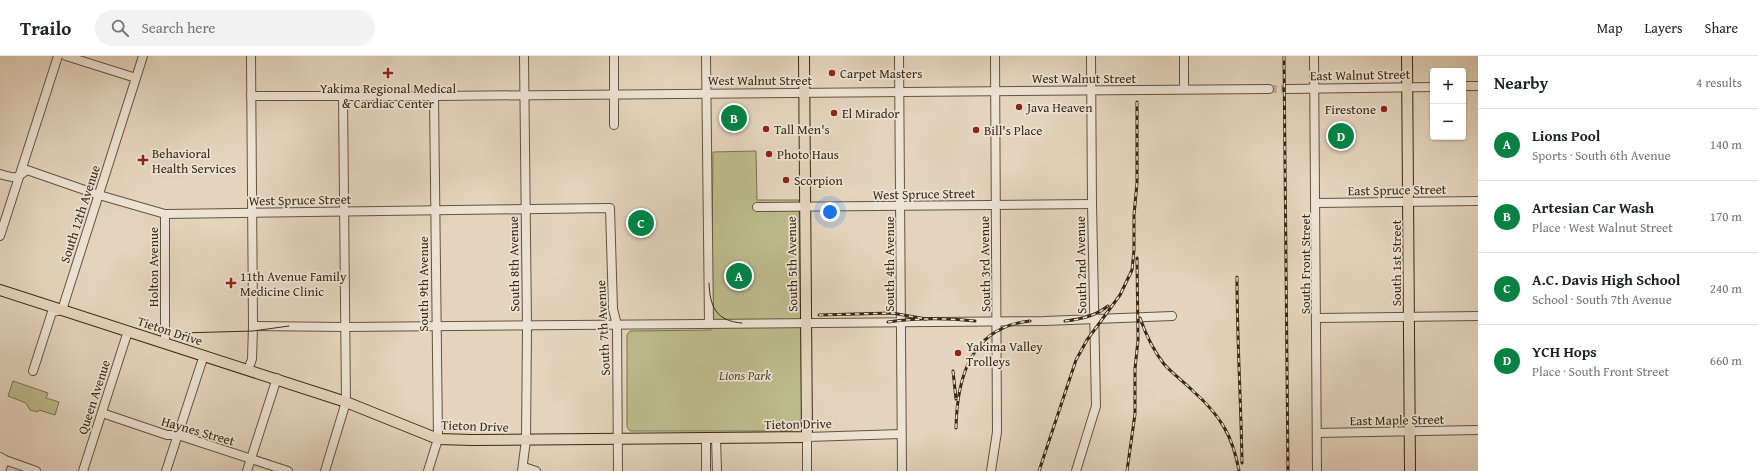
<!DOCTYPE html>
<html lang="en">
<head>
<meta charset="utf-8">
<style>
	body { margin:0; font-family:"Gentium Book Plus",serif; background:#f2f2f2; color:#202124 }
	.controls { position:absolute; right:12px; top:12px; display:grid; overflow:hidden; border-radius:4px; box-shadow:0 1px 3px #0004 }
	.controls button { width:36px; height:36px; display:grid; place-items:center; padding:0; border:0; border-bottom:1px solid #e0e0e0; background:#fff; color:#202124; font:20px sans-serif }
	.you { position:absolute; left:830px; top:156px; width:14px; height:14px; margin:-10px; border:3px solid #fff; border-radius:50%; background:#1a73e8; box-shadow:0 0 0 6px #1a73e833 }
	.badge { display:grid; place-items:center; width:26px; height:26px; border-radius:50%; background:#0b8043; color:#fff; font-size:13px; font-weight:700 }
	.pin { position:absolute; translate:-50% -50%; border:2px solid #fff; box-shadow:0 1px 4px #0006 }
	.list { margin:0; padding:0; list-style:none }
	h2 { display:flex; justify-content:space-between; align-items:center; height:52px; margin:0; padding:0 16px; font-size:17px }
	h2 small { font-size:13px; font-weight:400; color:#757577 }
	.list li { display:grid; grid-template-columns:26px 1fr auto; gap:12px; align-items:center; box-sizing:border-box; height:72px; padding:0 16px; border-top:1px solid #e0e0e0 }
	.list b { display:block; font-size:15px; white-space:nowrap }
	.list p { margin:0; font-size:13px; white-space:nowrap; color:#757577 }
	.list em { font-size:13px; font-style:normal; color:#757577 }
	.icon { flex:none; width:22px; height:22px; fill:none; stroke:currentColor; stroke-width:2; stroke-linecap:round; stroke-linejoin:round }
	.map { position:relative; flex:none; width:1478px; height:415px; overflow:hidden }
	header { display:flex; align-items:center; gap:24px; box-sizing:border-box; height:56px; padding:0 20px; background:#fff; border-bottom:1px solid #e0e0e0 }
	header strong { font-size:19px }
	nav { display:flex; gap:22px; margin-inline-start:auto; font-size:14px }
	.search { width:280px; height:36px; background:#f2f2f2; display:flex; align-items:center; gap:10px; box-sizing:border-box; padding:0 14px; border-radius:22px; color:#757577; font-size:15px }
	main { display:flex }
	aside { flex:1; background:#fff }
	.map>svg:first-child { display:block }
	.green { fill:#bcbb8c; stroke:#7a7250 }
	.lines { fill:none; stroke-linecap:round; stroke-linejoin:round }
	.minor-tunnel { stroke:#c2b29b; stroke-width:8; stroke-dasharray:8 4; stroke-linecap:butt }
	.minor-casing { stroke:#64543e; stroke-width:10 }
	.major-casing { stroke:#392914; stroke-width:12 }
	.minor { stroke:#ede3d4; stroke-width:8 }
	.major { stroke:#e4d4bd; stroke-width:10 }
	.tram { stroke:#392914; stroke-width:1 }
	.rail-casing { stroke:#392914; stroke-width:3 }
	.rail { stroke:#ede3d4; stroke-width:1.5; stroke-dasharray:4.5; stroke-linecap:butt }
	.poi-dot { fill:#8f2418; stroke:#ede3d4; stroke-width:1.5 }
	.labels { text-anchor:middle; dominant-baseline:central; stroke-width:3.5; stroke-linejoin:round; paint-order:stroke }
	.poi-label { font-size:13px; fill:#392914; stroke:#ede3d4; text-anchor:start }
	.street-label { font-size:13px; fill:#392914; stroke:#ede3d4 }
	.park-label { font-size:13px; font-style:italic; fill:#53462c; stroke:#ede3d4 }
</style>
</head>
<body>
<header>
<strong>Trailo</strong>
<div class="search"><svg class="icon" aria-label="search" viewBox="0 0 24 24"><circle cx="10" cy="10" r="6"/><path d="M15 15l6 6"/></svg>Search here</div>
<nav><a>Map</a><a>Layers</a><a>Share</a></nav>
</header>
<main>
<div class="map">
<svg width="1478" height="415" viewBox="0 0 1478 415">
	<rect width="100%" height="100%" fill="#e4d4bd"/>
	<filter id="stains"><feTurbulence type="fractalNoise" baseFrequency=".005" numOctaves="4"/><feColorMatrix values="0 0 0 0 .2 0 0 0 0 .09 0 0 0 0 .02 0 0 0 .5 -.17"/></filter>
	<radialGradient id="worn" r=".72"><stop offset=".6" stop-color="#630" stop-opacity="0"/><stop offset="1" stop-color="#630" stop-opacity=".3"/></radialGradient>
	<g class="green">
		<path d="M756,95l1,49h42l3,221 -5,7 -7,3h-160l-3,-4v-92l3,-4 81,-1 2,-178z"/>
		<path d="M13,325l35,12 -2,5 13,4 -4,13 -16,-5 -1,2 -8,-2 -4,-7 -18,-7z"/>
	</g>
	<g class="lines">
		<path class="minor-tunnel" d="M1269,33h18"/>
		<g class="minor-casing">
			<g id="minor">
				<path d="M66,0l70,22"/>
				<path d="M614,0v69"/>
				<path d="M706,0l3,267"/>
				<path d="M899,0l3,415"/>
				<path d="M1184,0v33"/>
				<path d="M1314,0l3,415"/>
				<path d="M1463,30h15"/>
				<path d="M1287,33l146,-2"/>
				<path d="M251,40h183l835,-7"/>
				<path d="M0,118c14,4 15,6 27,-4l72,25 66,19 445,-6 3,101 4,16 1,146"/>
				<path d="M1316,147l162,-2"/>
				<path d="M757,151l335,-3"/>
				<path d="M165,158v129"/>
				<path d="M0,180l58,-180"/>
				<path d="M1317,262l161,-2"/>
				<path d="M253,270l92,1 700,-6 127,-5"/>
				<path d="M248,314l4,-11 1,-33 -2,-270"/>
				<path d="M33,315l19,-59 10,-2 81,-254"/>
				<path d="M102,357l65,22h11l110,36"/>
				<path d="M1317,377l161,-3"/>
				<path d="M706,382v33"/>
				<path d="M716,382l1,33"/>
				<path d="M0,401l5,3 31,11"/>
				<path d="M524,411l12,4"/>
				<path d="M1,415l4,-11"/>
				<path d="M83,415l45,-140"/>
				<path d="M166,415l38,-116"/>
				<path d="M247,415l30,-93"/>
				<path d="M325,415l21,-69 -3,-306"/>
				<path d="M428,415l10,-32 -4,-343"/>
				<path d="M522,415l4,-31 1,-114 -3,-270"/>
				<path d="M807,415v-34l94,-3"/>
				<path d="M991,415l6,-39 -2,-376"/>
				<path d="M1076,415l20,-65 -4,-202 -1,-148"/>
			</g>
		</g>
		<g class="major-casing">
			<g id="major">
				<path d="M1407,0l3,415"/>
				<path d="M0,234l346,112 92,37 34,1 335,-3 -3,-381"/>
			</g>
		</g>
		<use href="#minor" class="minor"/>
		<use href="#major" class="major"/>
		<g class="tram">
			<path d="M709,227c1,24 7,38 33,40"/>
			<path d="M181,277l72,-2 36,-5"/>
		</g>
		<g class="rail-casing">
			<g id="rail">
				<path d="M1284,0l4,415"/>
				<path d="M1237,221c0,62 4,124 5,186"/>
				<path d="M819,259l73,-2 34,6"/>
				<path d="M1140,262c6,17 13,32 24,46 9,10 20,18 29,27 27,24 40,45 46,80"/>
				<path d="M1065,265c17,-2 30,-5 43,-15"/>
				<path d="M888,266c29,-4 58,-4 87,-1"/>
				<path d="M953,315l3,28"/>
				<path d="M956,372c1,-51 15,-101 74,-107"/>
				<path d="M1039,415l37,-111 11,-20 33,-45 12,-25 2,-20v-35l3,-32v-81"/>
				<path d="M1127,415l8,-57v-45l3,-29 -1,-82"/>
			</g>
		</g>
		<use href="#rail" class="rail"/>
	</g>
	<g class="poi-dot">
		<path d="M386 11h4v4h4v4h-4v4h-4v-4h-4v-4h4z"/>
		<circle cx="832" cy="17" r="4"/>
		<circle cx="1019" cy="51" r="4"/>
		<circle cx="1384" cy="53" r="4"/>
		<circle cx="834" cy="57" r="4"/>
		<circle cx="766" cy="73" r="4"/>
		<circle cx="976" cy="74" r="4"/>
		<circle cx="769" cy="98" r="4"/>
		<path d="M141 98h4v4h4v4h-4v4h-4v-4h-4v-4h4z"/>
		<circle cx="786" cy="124" r="4"/>
		<path d="M229 221h4v4h4v4h-4v4h-4v-4h-4v-4h4z"/>
		<circle cx="958" cy="297" r="4"/>
	</g>
	<g class="labels">
		<g class="poi-label">
			<text x="840" y="17">Carpet Masters</text>
			<text x="388" y="32" text-anchor="middle">Yakima Regional Medical<tspan x="388" dy="15">&amp; Cardiac Center</tspan></text>
			<text x="1027" y="51">Java Heaven</text>
			<text x="1376" y="53" text-anchor="end">Firestone</text>
			<text x="842" y="57">El Mirador</text>
			<text x="774" y="73">Tall Men's</text>
			<text x="984" y="74">Bill's Place</text>
			<text x="152" y="97">Behavioral<tspan x="152" dy="15">Health Services</tspan></text>
			<text x="777" y="98">Photo Haus</text>
			<text x="794" y="124">Scorpion</text>
			<text x="240" y="220">11th Avenue Family<tspan x="240" dy="15">Medicine Clinic</tspan></text>
			<text x="966" y="290">Yakima Valley<tspan x="966" dy="15">Trolleys</tspan></text>
		</g>
		<g class="street-label">
			<text transform="translate(1360 19) rotate(-1)">East Walnut Street</text>
			<text x="1084" y="22">West Walnut Street</text>
			<text x="760" y="24">West Walnut Street</text>
			<text transform="translate(1397 134) rotate(-1)">East Spruce Street</text>
			<text transform="translate(924 138) rotate(-1)">West Spruce Street</text>
			<text transform="translate(300 144) rotate(-1)">West Spruce Street</text>
			<text transform="translate(80 158) rotate(-72)">South 12th Avenue</text>
			<text transform="translate(1396 207) rotate(-90)">South 1st Street</text>
			<text transform="translate(514 208) rotate(-91)">South 8th Avenue</text>
			<text transform="translate(792 208) rotate(-91)">South 5th Avenue</text>
			<text transform="translate(889 208) rotate(-90)">South 4th Avenue</text>
			<text transform="translate(985 208) rotate(-91)">South 3rd Avenue</text>
			<text transform="translate(1305 208) rotate(-90)">South Front Street</text>
			<text transform="translate(1081 209) rotate(-91)">South 2nd Avenue</text>
			<text transform="translate(153 211) rotate(-90)">Holton Avenue</text>
			<text transform="translate(423 228) rotate(-90)">South 9th Avenue</text>
			<text transform="translate(603 272) rotate(-93)">South 7th Avenue</text>
			<text transform="translate(170 275) rotate(18)">Tieton Drive</text>
			<text transform="translate(94 341) rotate(-72)">Queen Avenue</text>
			<text transform="translate(1397 364) rotate(-1)">East Maple Street</text>
			<text transform="translate(798 368) rotate(-1)">Tieton Drive</text>
			<text transform="translate(475 370) rotate(2)">Tieton Drive</text>
			<text transform="translate(198 375) rotate(16)">Haynes Street</text>
		</g>
		<g class="park-label">
			<text x="745" y="319">Lions Park</text>
		</g>
	</g>
	<rect width="100%" height="100%" filter="url(#stains)"/>
	<rect width="100%" height="100%" fill="url(#worn)"/>
</svg>
<div class="controls">
<button>+</button>
<button>−</button>
</div>
<div class="you"></div>
<div class="pin badge" style="left:739px;top:220px">A</div>
<div class="pin badge" style="left:734px;top:62px">B</div>
<div class="pin badge" style="left:641px;top:167px">C</div>
<div class="pin badge" style="left:1341px;top:80px">D</div>
</div>
<aside>
<h2>Nearby<small>4 results</small></h2>
<ul class="list">
<li><span class="badge">A</span><div><b>Lions Pool</b><p>Sports · South 6th Avenue</p></div><em>140 m</em></li>
<li><span class="badge">B</span><div><b>Artesian Car Wash</b><p>Place · West Walnut Street</p></div><em>170 m</em></li>
<li><span class="badge">C</span><div><b>A.C. Davis High School</b><p>School · South 7th Avenue</p></div><em>240 m</em></li>
<li><span class="badge">D</span><div><b>YCH Hops</b><p>Place · South Front Street</p></div><em>660 m</em></li>
</ul>
</aside>
</main>
</body>
</html>
